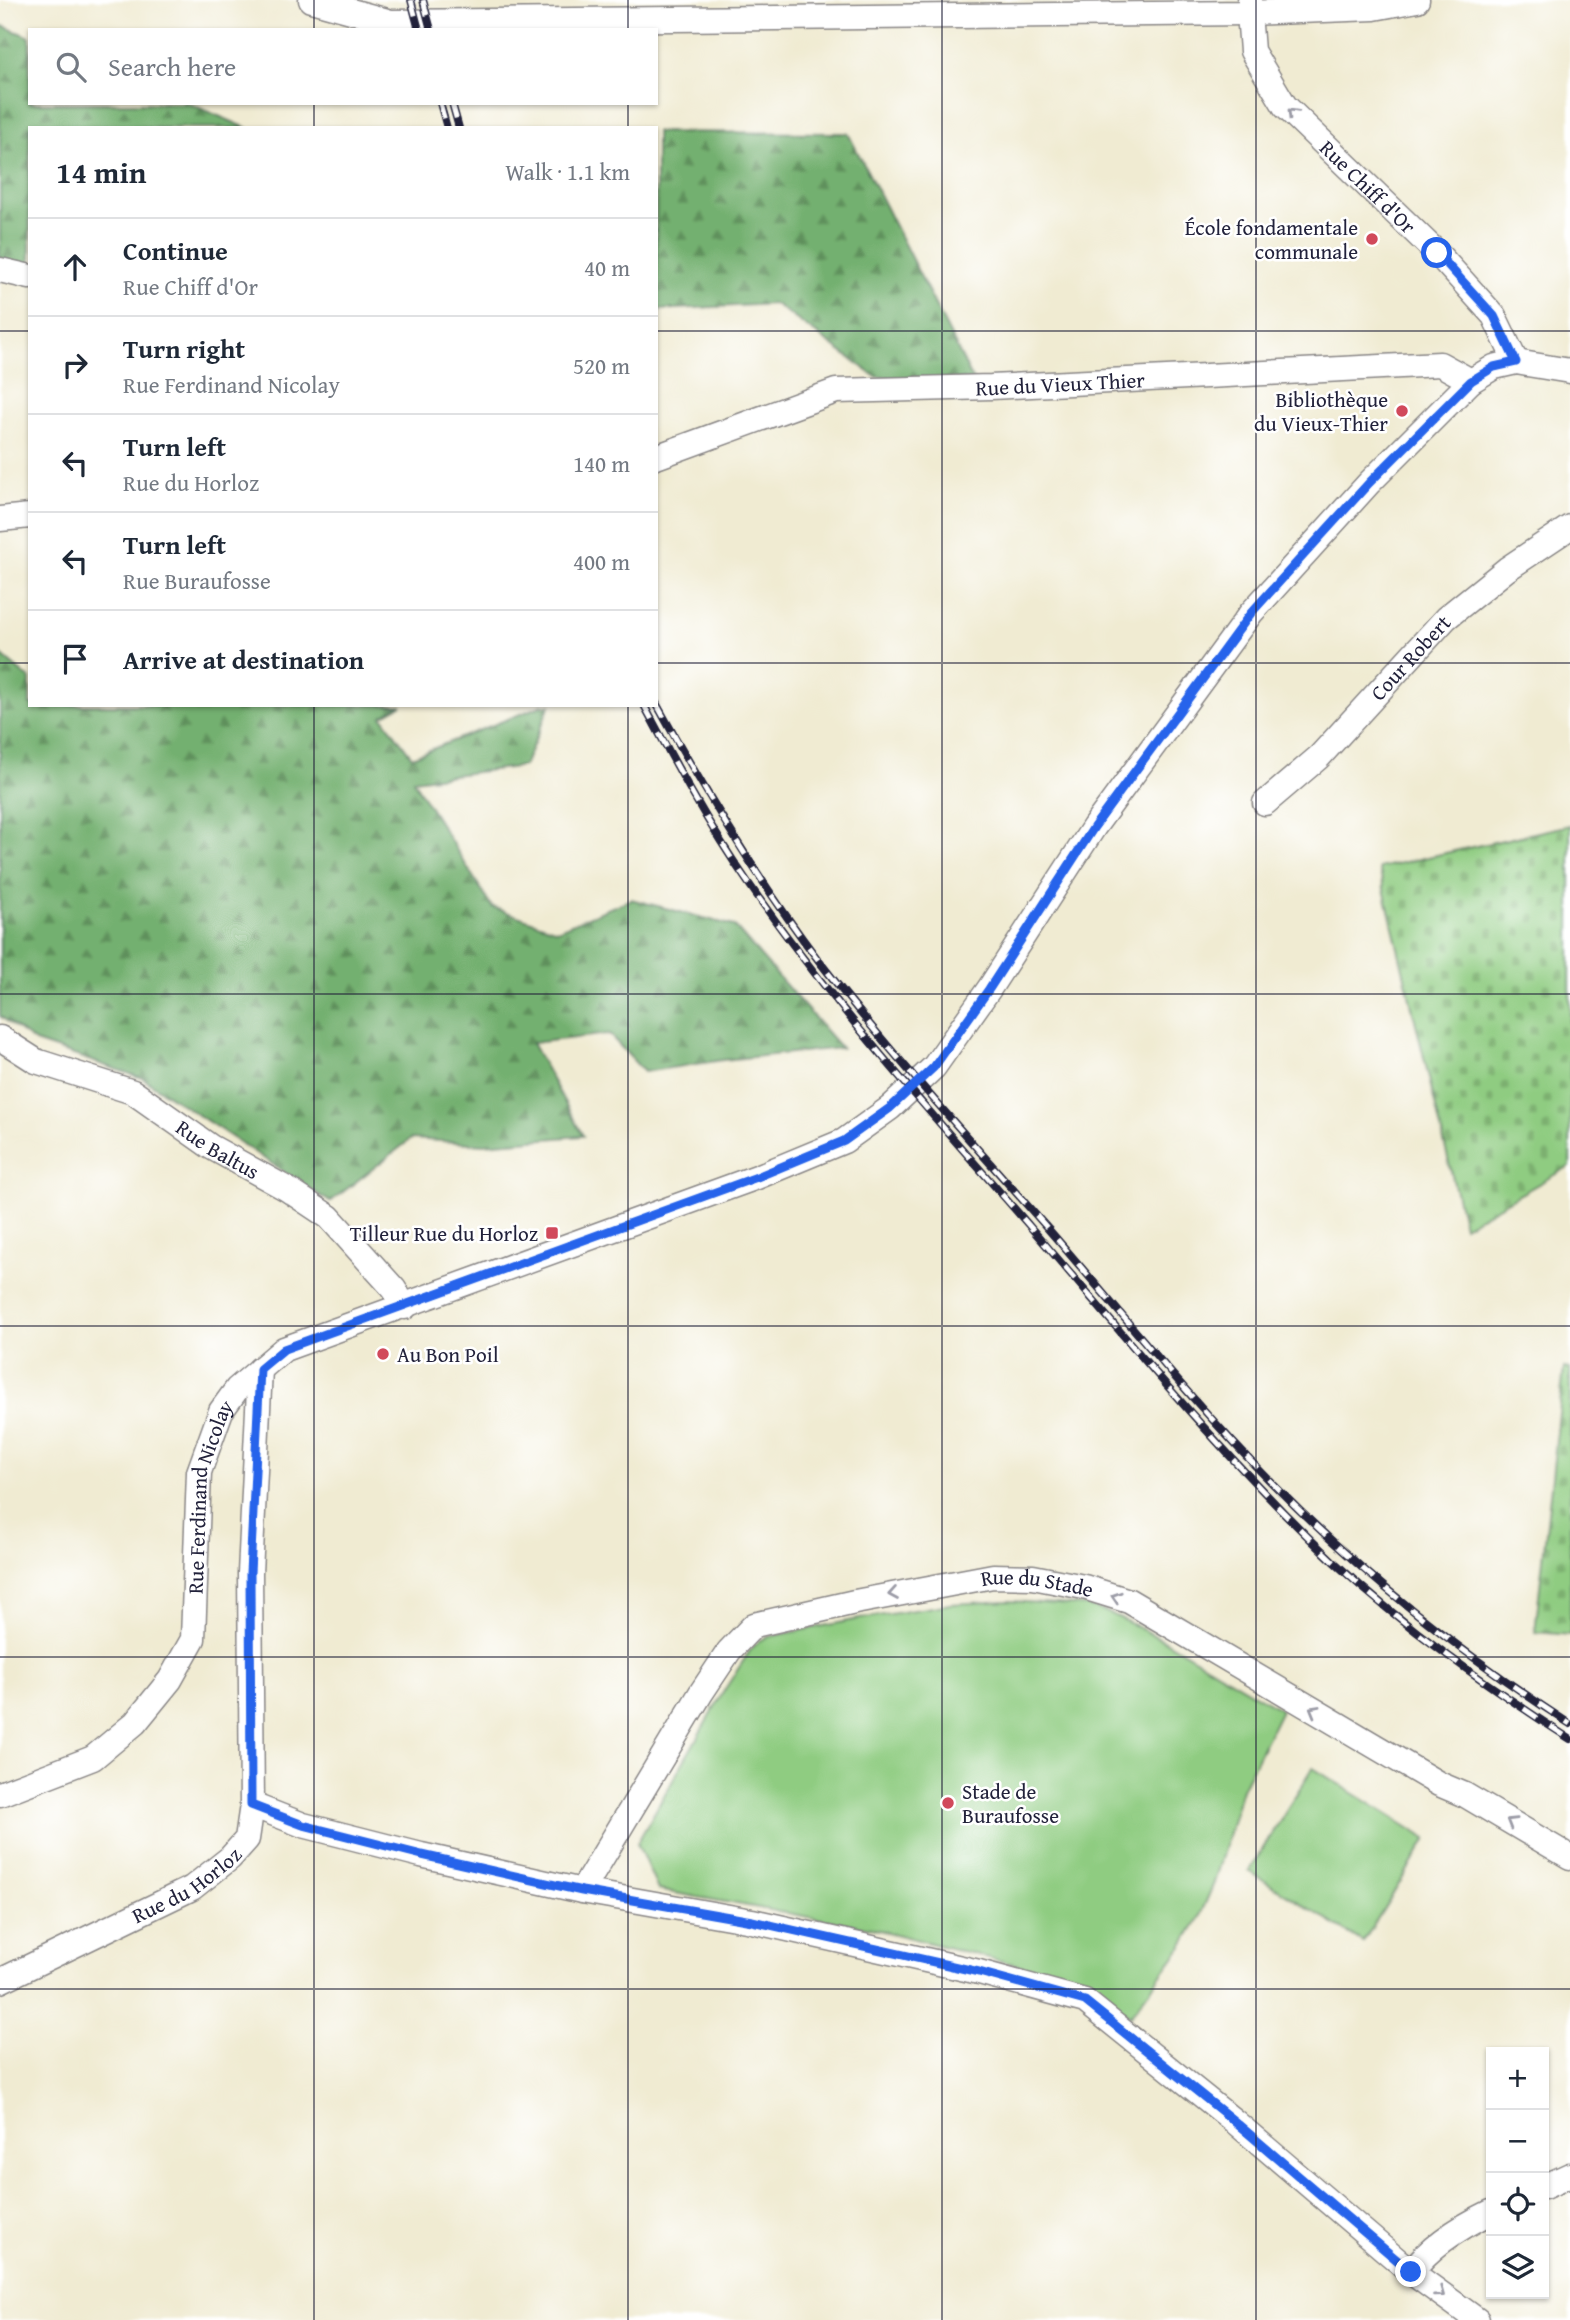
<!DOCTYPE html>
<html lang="en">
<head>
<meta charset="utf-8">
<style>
	body { margin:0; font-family:"Gentium Book Plus",serif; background:#f2f2f3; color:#1f2937 }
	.controls { position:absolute; right:21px; bottom:21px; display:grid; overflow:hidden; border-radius:0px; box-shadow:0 2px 5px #0004 }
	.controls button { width:63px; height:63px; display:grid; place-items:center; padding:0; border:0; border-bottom:2px solid #e0e1e3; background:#fff; color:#1f2937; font:35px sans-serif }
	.stop { position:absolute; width:21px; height:21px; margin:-16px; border:5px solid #2563eb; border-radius:50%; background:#fff }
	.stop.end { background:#2563eb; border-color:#fff; box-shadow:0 2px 7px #0008 }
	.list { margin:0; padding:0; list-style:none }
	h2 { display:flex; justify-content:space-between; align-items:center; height:91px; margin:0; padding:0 28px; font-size:30px }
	h2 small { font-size:23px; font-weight:400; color:#747a83 }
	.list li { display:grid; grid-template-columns:46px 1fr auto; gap:21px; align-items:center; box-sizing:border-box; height:98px; padding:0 28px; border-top:2px solid #e0e1e3 }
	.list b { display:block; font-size:26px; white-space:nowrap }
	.list p { margin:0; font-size:23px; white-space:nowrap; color:#747a83 }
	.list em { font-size:23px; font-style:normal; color:#747a83 }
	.icon { flex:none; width:38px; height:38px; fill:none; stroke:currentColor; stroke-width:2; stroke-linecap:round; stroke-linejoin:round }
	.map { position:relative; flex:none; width:1570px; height:2320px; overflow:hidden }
	.search { position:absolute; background:#fff; box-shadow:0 2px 5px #0004; left:28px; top:28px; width:630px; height:77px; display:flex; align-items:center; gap:18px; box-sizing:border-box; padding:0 24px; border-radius:0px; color:#747a83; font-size:26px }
	.panel { position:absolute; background:#fff; box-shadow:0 2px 5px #0004; left:28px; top:126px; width:630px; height:581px; border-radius:0px }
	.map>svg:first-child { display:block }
	.forest { fill:url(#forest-firs); stroke:#4a6955; stroke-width:2 }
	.cemetery { fill:url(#cemetery-stones); stroke:#58775e; stroke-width:2 }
	.pitch { fill:#8fcc81; stroke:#58775e; stroke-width:2 }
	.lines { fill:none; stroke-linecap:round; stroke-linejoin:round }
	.minor-casing { stroke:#898686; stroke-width:27 }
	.minor { stroke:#fff; stroke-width:24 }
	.rail-casing { stroke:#22223b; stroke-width:8 }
	.rail { stroke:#fff; stroke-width:5; stroke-dasharray:16; stroke-linecap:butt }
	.oneway { stroke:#9c9ca7 }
	.route { stroke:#2563eb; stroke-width:9 }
	.grid { fill:none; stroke:#22223b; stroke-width:2; stroke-opacity:0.55 }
	.poi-dot { fill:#d1495b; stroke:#fff; stroke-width:2.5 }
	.labels { text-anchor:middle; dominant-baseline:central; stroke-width:5; stroke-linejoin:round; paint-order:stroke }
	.street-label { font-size:21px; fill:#22223b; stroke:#fff }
	.poi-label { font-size:21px; fill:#22223b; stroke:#fff; text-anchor:end }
</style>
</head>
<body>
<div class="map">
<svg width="1570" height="2320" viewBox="0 0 1570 2320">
	<defs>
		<pattern id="forest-firs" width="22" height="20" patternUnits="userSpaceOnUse" patternTransform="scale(1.75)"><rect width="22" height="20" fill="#73b06f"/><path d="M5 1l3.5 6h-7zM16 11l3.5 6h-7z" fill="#5e8f5c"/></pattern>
		<pattern id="cemetery-stones" width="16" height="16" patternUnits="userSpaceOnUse" patternTransform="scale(1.75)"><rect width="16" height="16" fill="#8fcc81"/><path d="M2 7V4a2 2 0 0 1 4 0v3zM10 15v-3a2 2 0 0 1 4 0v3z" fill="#7baf70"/></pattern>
	</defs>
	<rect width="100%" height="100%" fill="#fff"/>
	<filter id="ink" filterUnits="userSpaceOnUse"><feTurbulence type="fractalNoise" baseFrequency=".0143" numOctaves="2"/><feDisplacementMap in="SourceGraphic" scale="14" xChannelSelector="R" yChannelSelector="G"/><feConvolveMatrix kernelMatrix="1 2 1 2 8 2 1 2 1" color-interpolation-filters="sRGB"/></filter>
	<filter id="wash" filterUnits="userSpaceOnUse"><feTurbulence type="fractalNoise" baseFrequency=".00686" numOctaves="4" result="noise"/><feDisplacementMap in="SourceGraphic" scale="28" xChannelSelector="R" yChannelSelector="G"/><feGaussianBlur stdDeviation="1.57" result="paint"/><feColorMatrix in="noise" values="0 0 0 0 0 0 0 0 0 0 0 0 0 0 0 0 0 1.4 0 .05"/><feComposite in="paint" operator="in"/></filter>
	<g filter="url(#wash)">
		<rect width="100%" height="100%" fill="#f0ebd2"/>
		<g class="forest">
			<path d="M0,25l30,12v66h158l59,25h-217v140l-30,-7z"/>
			<path d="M656,132l192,1 125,247 -97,-3 -101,-73 -119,6z"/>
			<path d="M0,654l30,25v26h372l-20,11 30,41 131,-52h7l-26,61 -111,14 79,127 65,23 74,-31 103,27 107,122 -118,12 -79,12 -35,-38 -77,9 51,93 -99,8 -73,-5 -81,63 -188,-124 -107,-36 -35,-26z"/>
		</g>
		<g class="cemetery">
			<path d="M1570,825v341l-106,60 -85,-358z"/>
			<path d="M1564,1368l6,1v266l-35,-3z"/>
		</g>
		<g class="pitch">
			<path d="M1009,1601l79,5 24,8 53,27 116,69 -39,79 -28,94 -15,35 -16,27 -53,71 -61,-38 -198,-50 -213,-38 -21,-47 88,-154 28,-43 7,-6 8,-3 86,-17 96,-16z"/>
			<path d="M1313,1768l114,71 -64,103 -114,-71z"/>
		</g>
	</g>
	<g filter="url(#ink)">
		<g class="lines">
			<g class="minor-casing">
				<g id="minor">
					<path d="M311,0l80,22 858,-9 125,-5 43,-8"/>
					<path id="s1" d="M1250,0l-1,13 3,38 33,55 152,147 57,63 22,46"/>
					<path d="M0,270l30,7"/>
					<path id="s2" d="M656,457l180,-66 155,-4 449,-23 31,17"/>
					<path d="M0,519l30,-3"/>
					<path id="s3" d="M1265,803l54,-46 127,-139 61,-49 63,-42"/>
					<path id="s4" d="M0,1038l36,23 97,31 78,55 76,42 42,28 65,72 11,18"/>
					<path id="s5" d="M0,1794l93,-36 42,-35 35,-43 23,-41 6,-167 22,-61 16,-22 47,-40 473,-172 87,-36 46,-33 44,-41 55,-78 105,-162 157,-214 118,-130 102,-102 23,-14 22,-5 54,9"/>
					<path d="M252,1805l51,20 118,30 161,36 170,30 227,51 106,29 149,120 177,151 66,48"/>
					<path id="s6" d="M582,1891l119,-198 28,-42 25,-26 101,-23 138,-26 40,1 51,10 45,14 310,183 26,11 105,62"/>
					<path id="s7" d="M0,1981l192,-93 38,-30 17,-19 5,-34 -2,-232 10,-204"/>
					<path d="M1544,2187l26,-12"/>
					<path d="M1411,2272c19,-26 51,-46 80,-60"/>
				</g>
			</g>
			<use href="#minor" class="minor"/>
			<g class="rail-casing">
				<g id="rail">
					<path d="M411,0l8,30"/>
					<path d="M423,0l8,30"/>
					<path d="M440,103l7,25"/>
					<path d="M452,103l7,25"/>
					<path d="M656,703c49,89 101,176 163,258 72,93 152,180 230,269 74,85 145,174 225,255 90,91 189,170 296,239"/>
					<path d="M644,705c32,60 64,120 103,176 85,124 187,235 285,348 98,113 193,230 302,333 72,67 154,124 236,177"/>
				</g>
			</g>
			<use href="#rail" class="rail"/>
		</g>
		<defs><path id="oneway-chevron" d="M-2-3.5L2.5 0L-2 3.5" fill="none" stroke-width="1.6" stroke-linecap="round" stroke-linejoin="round" transform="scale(1.75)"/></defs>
		<g class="oneway">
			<use href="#oneway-chevron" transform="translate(1292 113) rotate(-134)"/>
			<use href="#oneway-chevron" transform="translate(893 1594) rotate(170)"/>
			<use href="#oneway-chevron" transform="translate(1116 1597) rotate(-162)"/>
			<use href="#oneway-chevron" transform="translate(1314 1710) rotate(-150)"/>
			<use href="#oneway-chevron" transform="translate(1511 1822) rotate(-149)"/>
			<use href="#oneway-chevron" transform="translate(1440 2293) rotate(36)"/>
		</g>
	</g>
	<g class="lines" filter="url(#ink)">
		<path class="route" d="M1411,2272l-177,-151 -149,-120 -106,-29 -227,-51 -170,-30 -160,-36 -119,-30 -52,-20 -1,-232 10,-204 24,-20 473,-172 87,-36 46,-33 44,-41 55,-78 105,-162 157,-214 118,-130 102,-102 23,-14 22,-5 -22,-46 -57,-63"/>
	</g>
	<path class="grid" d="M314,0v30M628,0v30M942,0v2320M1256,0v2320M314,103v25M628,103v25M0,331h30M656,331h914M0,663h30M656,663h914M314,705v1615M628,705v1615M0,994h1570M0,1326h1570M0,1657h1570M0,1989h1570"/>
	<g class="poi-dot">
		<circle cx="1372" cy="239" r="7"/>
		<circle cx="1402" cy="411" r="7"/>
		<rect x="545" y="1226" width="14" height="14" rx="3.5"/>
		<circle cx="383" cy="1354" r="7"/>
		<circle cx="948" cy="1803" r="7"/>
	</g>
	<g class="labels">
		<g class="street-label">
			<text stroke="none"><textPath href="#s1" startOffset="231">Rue Chiff d'Or</textPath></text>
			<text stroke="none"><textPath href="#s2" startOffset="416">Rue du Vieux Thier</textPath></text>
			<text stroke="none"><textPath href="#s3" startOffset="206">Cour Robert</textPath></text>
			<text stroke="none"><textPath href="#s4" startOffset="247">Rue Baltus</textPath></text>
			<text stroke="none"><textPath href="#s5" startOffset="401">Rue Ferdinand Nicolay</textPath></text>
			<text stroke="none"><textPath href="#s6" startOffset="606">Rue du Stade</textPath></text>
			<text stroke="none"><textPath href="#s7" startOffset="210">Rue du Horloz</textPath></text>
		</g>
		<g class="poi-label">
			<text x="1358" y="227">École fondamentale<tspan x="1358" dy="24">communale</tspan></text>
			<text x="1388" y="399">Bibliothèque<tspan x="1388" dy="24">du Vieux-Thier</tspan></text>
			<text x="538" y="1233">Tilleur Rue du Horloz</text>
			<text x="397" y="1354" text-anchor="start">Au Bon Poil</text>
			<text x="962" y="1791" text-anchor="start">Stade de<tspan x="962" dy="24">Buraufosse</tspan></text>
		</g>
	</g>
</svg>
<div class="controls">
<button>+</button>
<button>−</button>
<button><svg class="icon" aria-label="locate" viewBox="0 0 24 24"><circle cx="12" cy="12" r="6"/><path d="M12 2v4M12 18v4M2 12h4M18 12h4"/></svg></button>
<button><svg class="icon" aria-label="layers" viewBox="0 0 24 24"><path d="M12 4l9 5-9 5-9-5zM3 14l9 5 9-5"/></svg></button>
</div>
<div class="stop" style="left:1437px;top:253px"></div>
<div class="stop end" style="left:1411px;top:2272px"></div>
<div class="search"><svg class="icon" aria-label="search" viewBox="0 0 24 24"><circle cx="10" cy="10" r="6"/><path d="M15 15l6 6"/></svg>Search here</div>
<section class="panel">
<h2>14 min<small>Walk · 1.1 km</small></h2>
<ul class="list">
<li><svg class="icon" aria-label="ahead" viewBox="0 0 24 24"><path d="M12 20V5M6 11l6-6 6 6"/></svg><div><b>Continue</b><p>Rue Chiff d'Or</p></div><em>40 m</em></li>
<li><svg class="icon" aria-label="right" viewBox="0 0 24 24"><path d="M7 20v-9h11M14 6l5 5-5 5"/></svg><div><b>Turn right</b><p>Rue Ferdinand Nicolay</p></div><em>520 m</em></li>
<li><svg class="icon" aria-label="left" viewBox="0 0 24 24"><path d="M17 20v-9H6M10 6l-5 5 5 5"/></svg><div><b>Turn left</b><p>Rue du Horloz</p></div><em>140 m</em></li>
<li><svg class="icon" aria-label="left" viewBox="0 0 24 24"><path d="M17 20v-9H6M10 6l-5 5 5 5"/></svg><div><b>Turn left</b><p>Rue Buraufosse</p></div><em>400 m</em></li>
<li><svg class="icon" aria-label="arrive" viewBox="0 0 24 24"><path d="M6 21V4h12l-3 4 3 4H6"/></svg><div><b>Arrive at destination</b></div></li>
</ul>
</section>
</div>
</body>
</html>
